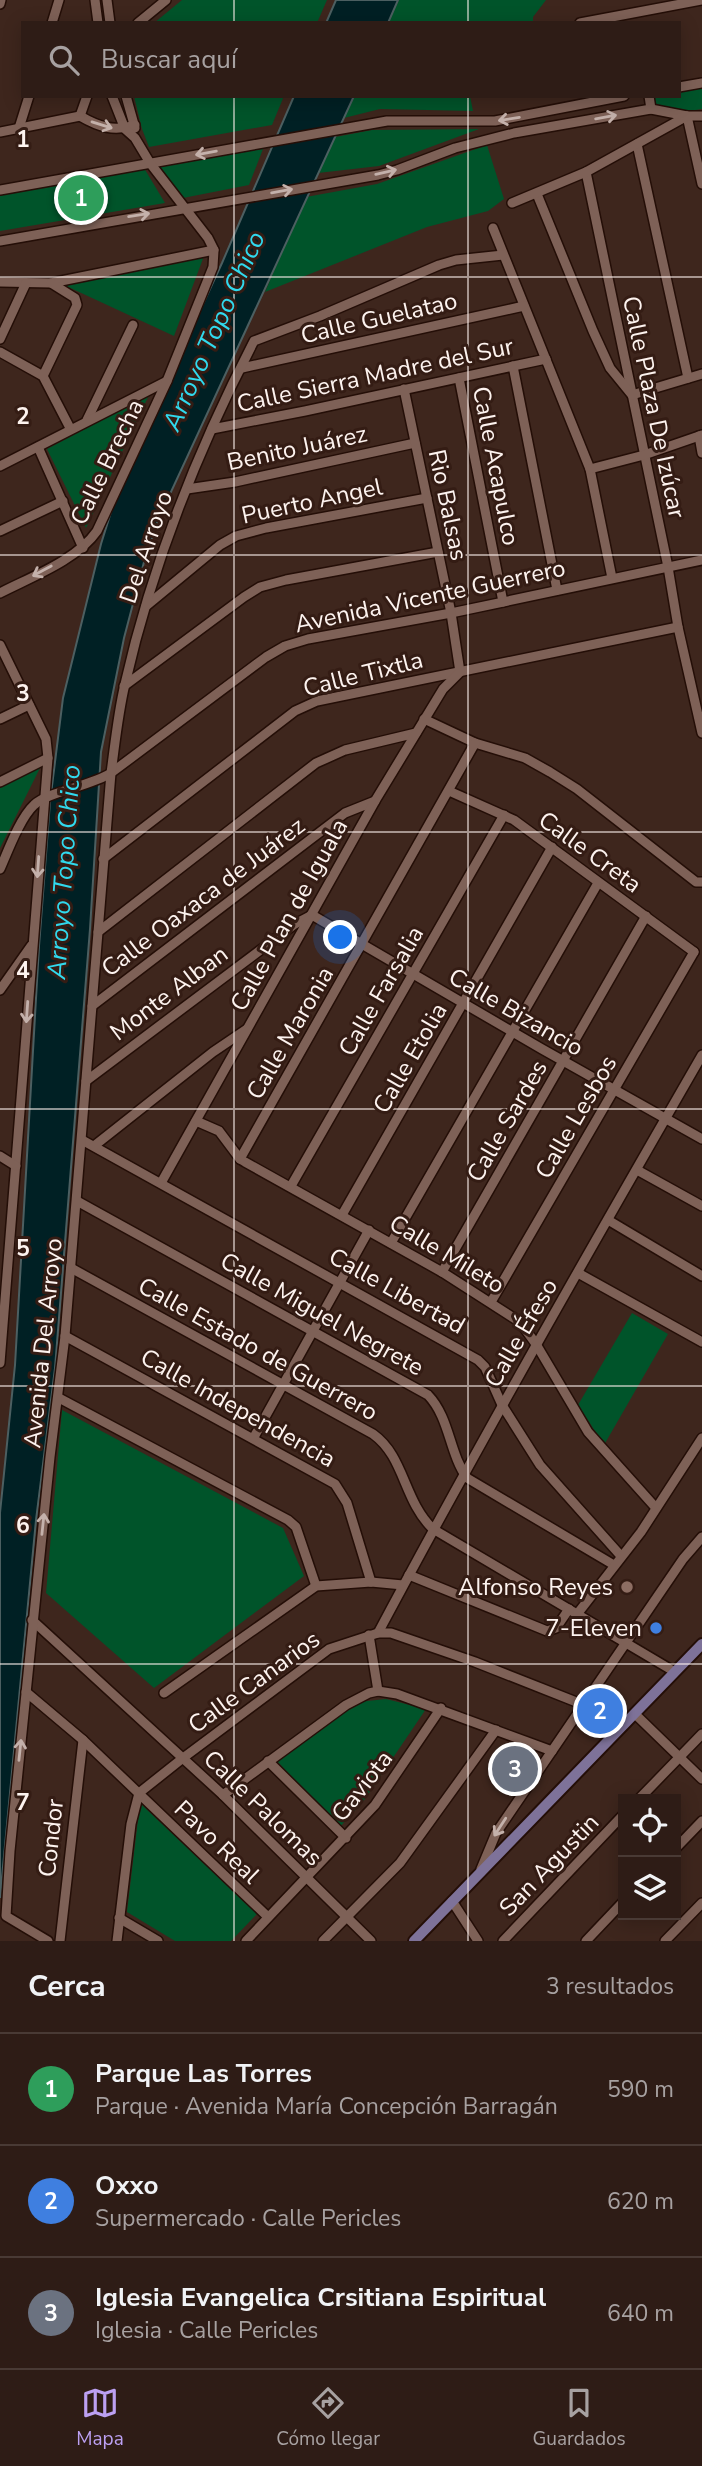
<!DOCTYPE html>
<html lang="es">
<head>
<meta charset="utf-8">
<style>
	body { margin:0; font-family:"Nunito Sans",sans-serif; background:#36251f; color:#f1f3f6 }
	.controls { position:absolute; right:21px; bottom:21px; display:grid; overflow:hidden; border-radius:0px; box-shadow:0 4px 18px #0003 }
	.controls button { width:63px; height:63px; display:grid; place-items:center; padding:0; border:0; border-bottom:2px solid #493a35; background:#2e1c16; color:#f1f3f6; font:35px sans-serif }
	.you { position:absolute; left:341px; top:938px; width:24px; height:24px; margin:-18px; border:5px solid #fff; border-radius:50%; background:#1a73e8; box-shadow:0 0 0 10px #1a73e833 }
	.badge { display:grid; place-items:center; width:46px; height:46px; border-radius:50%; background:#bca0f2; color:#fff; font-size:23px; font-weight:700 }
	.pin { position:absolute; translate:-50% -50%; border:4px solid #fff; box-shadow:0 2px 7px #0006 }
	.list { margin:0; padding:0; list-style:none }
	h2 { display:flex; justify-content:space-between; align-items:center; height:91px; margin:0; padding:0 28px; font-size:30px }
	h2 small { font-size:23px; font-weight:400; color:#a7a1a1 }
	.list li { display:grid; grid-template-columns:46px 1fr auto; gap:21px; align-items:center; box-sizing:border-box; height:112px; padding:0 28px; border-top:2px solid #493a35 }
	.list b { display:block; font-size:26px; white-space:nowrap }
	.list p { margin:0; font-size:23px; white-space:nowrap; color:#a7a1a1 }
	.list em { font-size:23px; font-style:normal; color:#a7a1a1 }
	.icon { flex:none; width:38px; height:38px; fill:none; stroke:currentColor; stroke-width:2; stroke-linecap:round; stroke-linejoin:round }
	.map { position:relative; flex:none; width:702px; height:1941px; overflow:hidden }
	.search { position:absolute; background:#2e1c16; box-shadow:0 4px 18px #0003; left:21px; right:21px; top:21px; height:77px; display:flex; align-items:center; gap:18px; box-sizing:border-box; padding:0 24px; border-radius:0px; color:#a7a1a1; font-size:26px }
	.sheet { height:427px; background:#2e1c16 }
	nav { display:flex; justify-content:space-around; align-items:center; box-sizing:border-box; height:98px; border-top:2px solid #493a35; background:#2e1c16; font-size:19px; color:#a7a1a1 }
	nav a { display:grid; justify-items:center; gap:4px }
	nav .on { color:#bca0f2 }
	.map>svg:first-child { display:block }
	.green { fill:#00542a }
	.water { fill:#002024; stroke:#4c5f61; stroke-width:2 }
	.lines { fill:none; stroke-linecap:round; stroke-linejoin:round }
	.minor-casing { stroke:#240e07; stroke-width:12 }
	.major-casing { stroke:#240e07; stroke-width:14 }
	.minor { stroke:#7e6157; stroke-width:9 }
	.major { stroke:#7e7299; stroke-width:10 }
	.oneway { stroke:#c4b1ab }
	.grid { fill:none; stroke:#fdf3ef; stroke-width:2; stroke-opacity:0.55 }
	.education-dot { fill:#8d6e63; stroke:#341c14; stroke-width:2.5 }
	.shop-dot { fill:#3f7fe0; stroke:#341c14; stroke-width:2.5 }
	.labels { text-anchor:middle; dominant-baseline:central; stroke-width:6; stroke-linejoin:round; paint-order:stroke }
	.street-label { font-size:24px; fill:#fdf3ef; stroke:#341c14 }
	.poi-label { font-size:24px; fill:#fdf3ef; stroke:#341c14; text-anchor:end }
	.water-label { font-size:26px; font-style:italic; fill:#30d9ed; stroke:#341c14 }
	.grid-label { font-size:23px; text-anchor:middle; font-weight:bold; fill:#fdf3ef; stroke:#341c14; stroke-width:6; stroke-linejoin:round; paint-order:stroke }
</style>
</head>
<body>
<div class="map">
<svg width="702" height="1941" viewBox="0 0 702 1941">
	<rect width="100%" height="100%" fill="#3e261d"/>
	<g class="green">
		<path d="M182,0h145l-10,23h-163z"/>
		<path d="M399,0h147l-13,17v6h-145z"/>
		<path d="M702,88v21l-20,3 -28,-9 -1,-6 26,-1v-4z"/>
		<path d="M134,96h150l-12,29 -123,22 -7,-18z"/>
		<path d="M354,96h116l3,15 -93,-2 -36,9z"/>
		<path d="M479,129l-100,37 -61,7 12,-35 42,-8z"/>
		<path d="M487,145l17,54 -16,12 -61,16 -162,65 41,-95 71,-13z"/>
		<path d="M263,149l-14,36 -66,13 -26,-33z"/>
		<path d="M144,168l21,35 -165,28v-38z"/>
		<path d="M204,256l-30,80 -110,-51z"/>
		<path d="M149,395l-63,133 -39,-79z"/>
		<path d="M41,766l-41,82v-63z"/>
		<path d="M632,1313l36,21 -64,111 -26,-40z"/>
		<path d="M62,1410l221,118 21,48 -150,112 -108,-95z"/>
		<path d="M386,1699l40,10 -61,90 -26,29 -63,-68 82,-58z"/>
		<path d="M140,1803l117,111 -26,27h-56l-48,-29z"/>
	</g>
	<g class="water">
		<path d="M336,0h62l-10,23h-62z"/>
		<path d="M294,96h60l-196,424 -14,42 -20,76 -23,114 -11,177 -35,439 -19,152 -36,378v-385l15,-148 24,-419 11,-144 13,-104 38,-154 19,-61 102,-220z"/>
	</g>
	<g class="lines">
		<g class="minor-casing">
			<g id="minor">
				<path d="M95,0l3,23"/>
				<path d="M107,0l3,23"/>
				<path d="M0,4l1,-4"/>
				<path d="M52,23l7,-23"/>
				<path d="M138,23l28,-23"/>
				<path d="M580,23l122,-23"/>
				<path d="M679,87l23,-4"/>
				<path d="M126,96l9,32"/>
				<path d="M649,96l2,13"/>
				<path d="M80,116c19,11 34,16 55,9"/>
				<path d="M80,116l7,-20"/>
				<path d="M687,116l15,68"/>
				<path d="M19,128l10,-32"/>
				<path d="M0,132l80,-16"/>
				<path d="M637,144l51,234"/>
				<path d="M586,172l82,395 10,60 24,106"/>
				<path d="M0,190l387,-69h108l129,-25"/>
				<path d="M537,194l56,137 17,37 22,27 70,-21"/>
				<path d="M512,203l74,-31 101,-56"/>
				<path d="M493,228l97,241 22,109"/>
				<path d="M0,241l378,-66 19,-5 58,-22 59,-15 137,-24 36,7h15"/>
				<path d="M0,282l51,1 163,-33"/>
				<path d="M0,339l26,-56"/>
				<path d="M0,352l43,24 27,52"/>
				<path d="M513,366l44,224"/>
				<path d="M242,368l282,-62"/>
				<path d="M43,376l34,-71 -2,-7 -24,-15"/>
				<path d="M459,378l44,224"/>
				<path d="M87,420l46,-95"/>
				<path d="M212,429l93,-18 241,-52"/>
				<path d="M699,436l3,17"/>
				<path d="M38,447l45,101"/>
				<path d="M0,466l167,-85"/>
				<path d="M590,469l54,-14 58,-20"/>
				<path d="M187,489l48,-7 180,-39"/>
				<path d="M0,531l63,-30"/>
				<path d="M0,593c31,-16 77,-33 97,-62l70,-150 46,-114 1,-17 -6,-12 -58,-75 -15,-25 -10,-9 -13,-33"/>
				<path d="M146,606l74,-61 16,-9 30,-8 161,-30"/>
				<path d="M0,645l46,94 2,19 -48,605"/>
				<path d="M124,686l120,-89 16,-10 26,-7 152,-28"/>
				<path d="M0,719l29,-14"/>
				<path d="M424,719l51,24 50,15 25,14 27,17 119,93h6"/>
				<path d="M0,782l48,-24"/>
				<path d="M449,791l65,29 180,132"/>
				<path d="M103,859l192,-148 22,-10 361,-74"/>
				<path d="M0,869c8,-18 20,-51 34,-64 13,-13 57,-19 77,-32l155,-116 19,-11 23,-7 143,-26 251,-53"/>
				<path d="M98,932l218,-169 29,-13 71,-17"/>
				<path d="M0,990l31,-44"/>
				<path d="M92,1006l253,-193 30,-12"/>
				<path d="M86,1081l209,-157 17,-9 230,134 160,90"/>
				<path d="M196,1121l23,10 21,28 5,3 197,110 78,50 16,22 52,88 68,76"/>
				<path d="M82,1140l396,220 7,7 17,38 38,60 81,91"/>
				<path d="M94,1146l119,-94 34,-23"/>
				<path d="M0,1156l16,10"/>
				<path d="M240,1159l235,-416"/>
				<path d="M637,1170l65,36"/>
				<path d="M161,1183l214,-382 68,-112 17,-17 -9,-59 -47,-224"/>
				<path d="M291,1186l213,-371"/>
				<path d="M77,1201l351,194c22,23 21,58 39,83l147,87"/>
				<path d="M342,1215l210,-368"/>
				<path d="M608,1220l94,56"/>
				<path d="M391,1243l207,-360"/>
				<path d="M71,1268l302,166c32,23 30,66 60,95l242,143"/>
				<path d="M442,1272l204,-356"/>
				<path d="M578,1273l124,69"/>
				<path d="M491,1302l203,-350"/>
				<path d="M65,1336l270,148 12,19 24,79"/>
				<path d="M59,1398l229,122 8,7 20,59"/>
				<path d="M254,1437l115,-207"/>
				<path d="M409,1575l138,56 9,-3 13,-19"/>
				<path d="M578,1613l63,-81 61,-94"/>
				<path d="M32,1620l191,175 148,146"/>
				<path d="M378,1633c104,-195 214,-387 324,-578"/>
				<path d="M369,1635l9,56"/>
				<path d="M26,1692l57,48 185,177"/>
				<path d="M164,1693l152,-107 55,-4 32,3"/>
				<path d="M635,1714l67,65"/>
				<path d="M268,1761l78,77"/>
				<path d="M223,1795l123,-90 23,-12 9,-2 19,3 155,57"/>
				<path d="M639,1799l63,-65"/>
				<path d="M676,1848l26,-27"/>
				<path d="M481,1869l15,-36 187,-274 19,-22"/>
				<path d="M452,1901l26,40"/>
				<path d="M119,1918l39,23"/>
				<path d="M48,1941l-42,-25 4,-65 40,-394 15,-121 46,-563c4,-29 7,-60 14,-89 27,-119 73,-235 129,-343l66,-25 119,-51 17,-5 47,-5"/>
				<path d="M60,1941l23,-201"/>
				<path d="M117,1941l14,-117 8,-31 44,-35 146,-109 49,-16h13l84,29 109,43"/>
				<path d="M246,1941l129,-136 66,-97"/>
				<path d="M323,1941l77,-78 96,-133"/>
				<path d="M503,1941l120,-126"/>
				<path d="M586,1941l37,-39"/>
				<path d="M665,1941l37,-38"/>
			</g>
		</g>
		<g class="major-casing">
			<path id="major" d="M414,1941l288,-297"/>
		</g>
		<use href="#minor" class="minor"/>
		<use href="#major" class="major"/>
	</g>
	<defs><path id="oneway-shaft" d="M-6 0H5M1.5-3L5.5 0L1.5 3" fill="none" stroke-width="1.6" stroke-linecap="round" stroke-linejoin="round" transform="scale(1.75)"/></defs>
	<g class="oneway">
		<use href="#oneway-shaft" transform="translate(606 117) rotate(-10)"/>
		<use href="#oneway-shaft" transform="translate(509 119) rotate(171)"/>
		<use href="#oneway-shaft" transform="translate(102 125) rotate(17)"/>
		<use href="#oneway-shaft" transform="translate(206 153) rotate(170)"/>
		<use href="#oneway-shaft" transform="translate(386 172) rotate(-13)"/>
		<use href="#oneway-shaft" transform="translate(282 191) rotate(-10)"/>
		<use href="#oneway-shaft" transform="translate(139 215) rotate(-9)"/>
		<use href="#oneway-shaft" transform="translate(42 571) rotate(152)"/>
		<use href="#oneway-shaft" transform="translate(38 867) rotate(94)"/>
		<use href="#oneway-shaft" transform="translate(27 1012) rotate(94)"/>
		<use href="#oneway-shaft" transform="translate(43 1524) rotate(-84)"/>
		<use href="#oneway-shaft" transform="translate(20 1750) rotate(-84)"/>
		<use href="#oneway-shaft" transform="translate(500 1827) rotate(123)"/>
	</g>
	<path class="grid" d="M234,0v23M468,0v23M234,96v1845M468,96v1845M0,277h702M0,555h702M0,832h702M0,1109h702M0,1386h702M0,1664h702"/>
	<circle class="education-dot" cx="627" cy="1587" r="7"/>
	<circle class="shop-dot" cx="656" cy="1628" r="7"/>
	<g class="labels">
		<g class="street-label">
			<text transform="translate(379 318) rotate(-13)">Calle Guelatao</text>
			<text transform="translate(375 375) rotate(-12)">Calle Sierra Madre del Sur</text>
			<text transform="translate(654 407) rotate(78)">Calle Plaza De Izúcar</text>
			<text transform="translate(297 448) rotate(-12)">Benito Juárez</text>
			<text transform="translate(107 462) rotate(-64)">Calle Brecha</text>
			<text transform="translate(496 466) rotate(79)">Calle Acapulco</text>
			<text transform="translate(312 501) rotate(-12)">Puerto Angel</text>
			<text transform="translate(448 505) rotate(78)">Rio Balsas</text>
			<text transform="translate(146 547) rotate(-71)">Del Arroyo</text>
			<text transform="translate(430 596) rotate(-12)">Avenida Vicente Guerrero</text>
			<text transform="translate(363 674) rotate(-14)">Calle Tixtla</text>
			<text transform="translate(590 852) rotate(36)">Calle Creta</text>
			<text transform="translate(203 897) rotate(-37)">Calle Oaxaca de Juárez</text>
			<text transform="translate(289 915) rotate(-61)">Calle Plan de Iguala</text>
			<text transform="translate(381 991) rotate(-60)">Calle Farsalia</text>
			<text transform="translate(169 993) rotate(-37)">Monte Alban</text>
			<text transform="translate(516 1012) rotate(30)">Calle Bizancio</text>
			<text transform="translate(290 1033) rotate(-60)">Calle Maronia</text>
			<text transform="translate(410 1058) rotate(-60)">Calle Etolia</text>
			<text transform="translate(576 1117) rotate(-60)">Calle Lesbos</text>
			<text transform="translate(507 1121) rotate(-60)">Calle Sardes</text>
			<text transform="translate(447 1254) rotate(31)">Calle Mileto</text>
			<text transform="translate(397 1291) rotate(29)">Calle Libertad</text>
			<text transform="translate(322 1314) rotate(29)">Calle Miguel Negrete</text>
			<text transform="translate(521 1333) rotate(-60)">Calle Éfeso</text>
			<text transform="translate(43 1343) rotate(-84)">Avenida Del Arroyo</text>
			<text transform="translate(258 1349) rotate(29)">Calle Estado de Guerrero</text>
			<text transform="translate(238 1408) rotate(29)">Calle Independencia</text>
			<text transform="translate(254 1682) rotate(-36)">Calle Canarios</text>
			<text transform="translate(362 1786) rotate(-52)">Gaviota</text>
			<text transform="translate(263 1808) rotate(44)">Calle Palomas</text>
			<text transform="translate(51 1838) rotate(-84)">Condor</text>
			<text transform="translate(217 1842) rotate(44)">Pavo Real</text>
			<text transform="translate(549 1865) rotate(-46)">San Agustin</text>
		</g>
		<g class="poi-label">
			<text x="613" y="1587">Alfonso Reyes</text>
			<text x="642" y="1628">7-Eleven</text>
		</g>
		<g class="water-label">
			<text transform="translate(214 331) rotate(-66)">Arroyo Topo Chico</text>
			<text transform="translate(64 872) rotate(-86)">Arroyo Topo Chico</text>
		</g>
	</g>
	<g class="grid-label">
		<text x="23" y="147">1</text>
		<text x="23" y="424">2</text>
		<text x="23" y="701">3</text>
		<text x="23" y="978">4</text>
		<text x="23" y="1256">5</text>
		<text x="23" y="1533">6</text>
		<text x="23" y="1810">7</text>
	</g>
</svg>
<div class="controls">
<button><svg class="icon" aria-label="locate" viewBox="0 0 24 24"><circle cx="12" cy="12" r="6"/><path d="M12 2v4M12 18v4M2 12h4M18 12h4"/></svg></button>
<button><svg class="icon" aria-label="layers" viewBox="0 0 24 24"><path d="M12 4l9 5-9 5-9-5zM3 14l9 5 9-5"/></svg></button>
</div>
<div class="you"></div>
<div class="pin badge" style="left:81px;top:198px;background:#2e9e5b">1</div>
<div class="pin badge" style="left:600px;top:1711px;background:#3f7fe0">2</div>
<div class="pin badge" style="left:515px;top:1769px;background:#6b7280">3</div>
<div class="search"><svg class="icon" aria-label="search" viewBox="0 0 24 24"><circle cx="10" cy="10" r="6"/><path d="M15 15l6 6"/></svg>Buscar aquí</div>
</div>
<section class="sheet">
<h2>Cerca<small>3 resultados</small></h2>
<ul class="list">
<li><span class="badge" style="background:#2e9e5b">1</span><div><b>Parque Las Torres</b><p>Parque · Avenida María Concepción Barragán</p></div><em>590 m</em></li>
<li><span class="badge" style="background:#3f7fe0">2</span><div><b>Oxxo</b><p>Supermercado · Calle Pericles</p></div><em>620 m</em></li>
<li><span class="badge" style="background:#6b7280">3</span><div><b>Iglesia Evangelica Crsitiana Espiritual</b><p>Iglesia · Calle Pericles</p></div><em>640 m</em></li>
</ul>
</section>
<nav>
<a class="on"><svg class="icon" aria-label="map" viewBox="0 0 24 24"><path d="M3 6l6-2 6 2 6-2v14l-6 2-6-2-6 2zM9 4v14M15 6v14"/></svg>Mapa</a>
<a><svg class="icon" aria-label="directions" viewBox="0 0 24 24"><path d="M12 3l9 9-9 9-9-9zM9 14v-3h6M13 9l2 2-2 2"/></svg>Cómo llegar</a>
<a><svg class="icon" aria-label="saved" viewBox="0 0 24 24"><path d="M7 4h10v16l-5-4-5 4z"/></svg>Guardados</a>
</nav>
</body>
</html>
